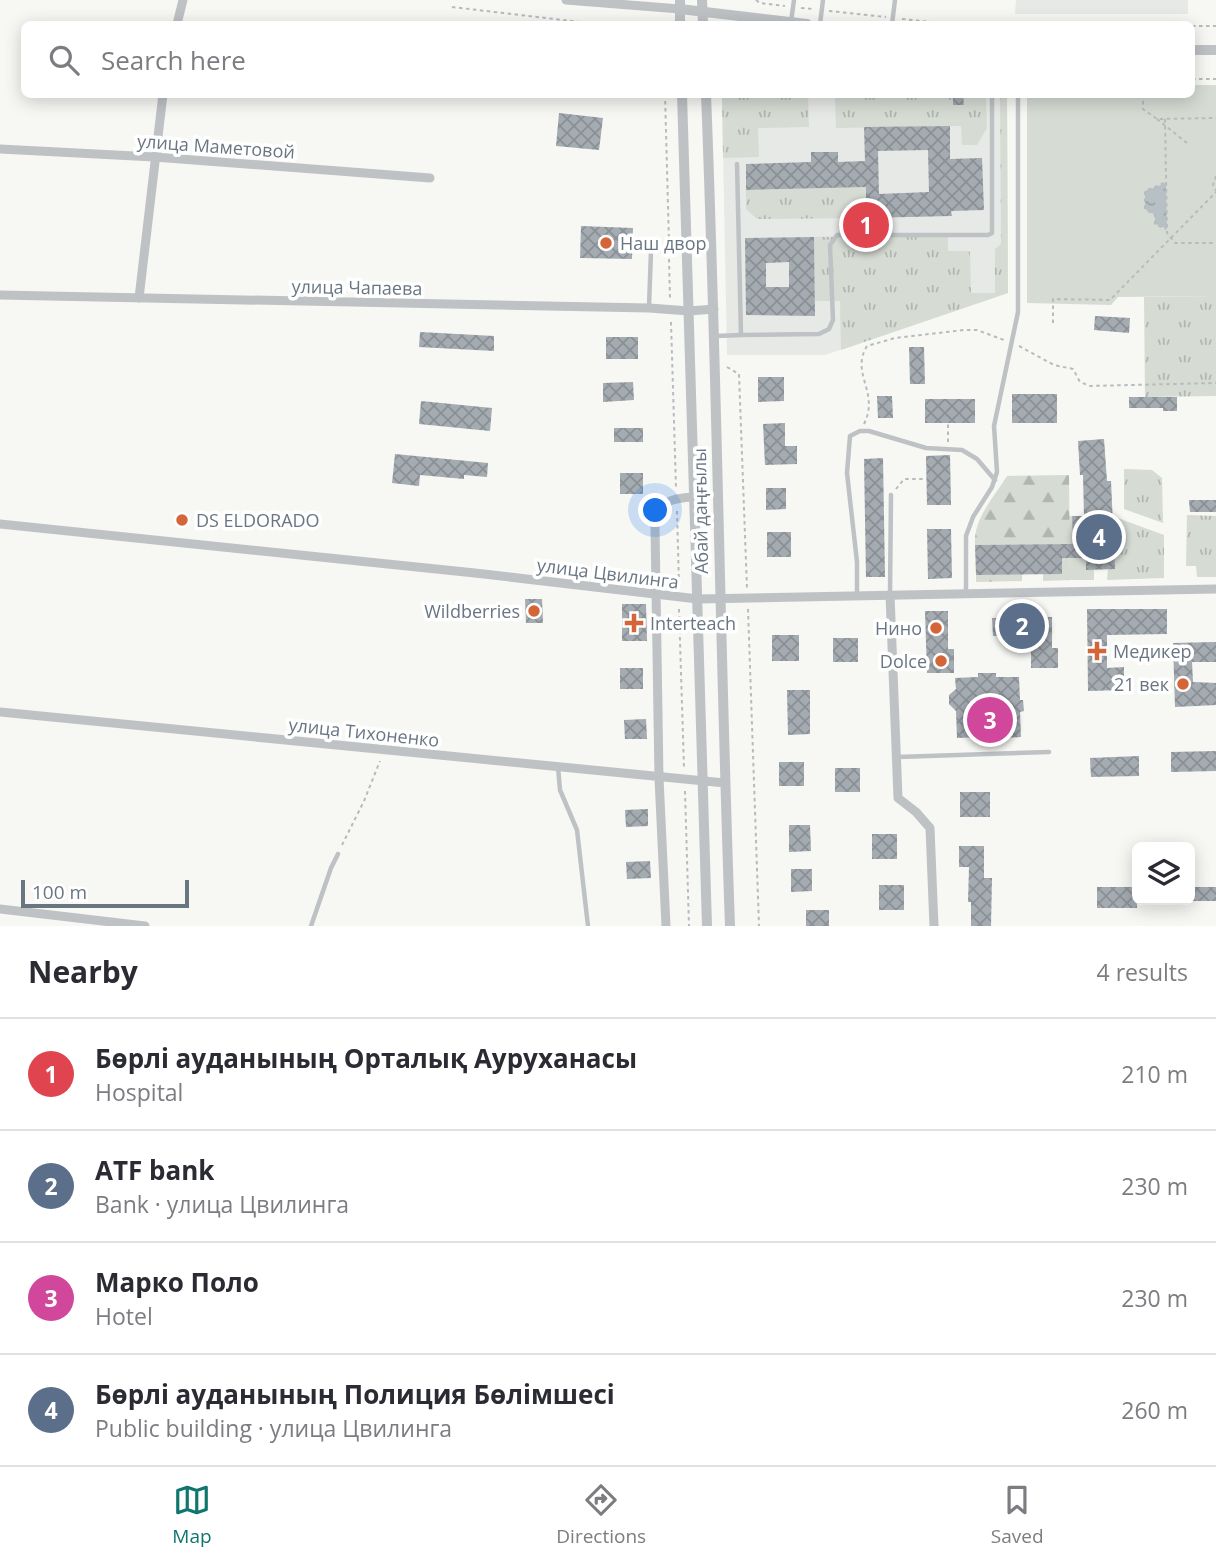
<!DOCTYPE html>
<html lang="en">
<head>
<meta charset="utf-8">
<style>
	body { margin:0; font-family:"Open Sans",sans-serif; background:#f2f2f3; color:#2b2b33 }
	.controls { position:absolute; right:21px; bottom:21px; display:grid; overflow:hidden; border-radius:10px; box-shadow:0 4px 18px #0003 }
	.controls button { width:63px; height:63px; display:grid; place-items:center; padding:0; border:0; border-bottom:2px solid #e1e1e2; background:#fff; color:#2b2b33; font:35px sans-serif }
	.scale { position:absolute; left:21px; bottom:18px; width:168px; box-sizing:border-box; padding-left:7px; border:4px solid #697682; border-top:0; font-size:19px; line-height:24px; white-space:nowrap; color:#697682; -webkit-text-stroke:5px #fff; paint-order:stroke }
	.you { position:absolute; left:656px; top:511px; width:24px; height:24px; margin:-18px; border:5px solid #fff; border-radius:50%; background:#1a73e8; box-shadow:0 0 0 10px #1a73e833 }
	.badge { display:grid; place-items:center; width:46px; height:46px; border-radius:50%; background:#0f766e; color:#fff; font-size:23px; font-weight:700 }
	.pin { position:absolute; translate:-50% -50%; border:4px solid #fff; box-shadow:0 2px 7px #0006 }
	.list { margin:0; padding:0; list-style:none }
	h2 { display:flex; justify-content:space-between; align-items:center; height:91px; margin:0; padding:0 28px; font-size:30px }
	h2 small { font-size:23px; font-weight:400; color:#7c7c81 }
	.list li { display:grid; grid-template-columns:46px 1fr auto; gap:21px; align-items:center; box-sizing:border-box; height:112px; padding:0 28px; border-top:2px solid #e1e1e2 }
	.list b { display:block; font-size:26px; white-space:nowrap }
	.list p { margin:0; font-size:23px; white-space:nowrap; color:#7c7c81 }
	.list em { font-size:23px; font-style:normal; color:#7c7c81 }
	.icon { flex:none; width:38px; height:38px; fill:none; stroke:currentColor; stroke-width:2; stroke-linecap:round; stroke-linejoin:round }
	.map { position:relative; flex:none; width:1216px; height:926px; overflow:hidden }
	.search { position:absolute; background:#fff; box-shadow:0 4px 18px #0003; left:21px; right:21px; top:21px; height:77px; display:flex; align-items:center; gap:18px; box-sizing:border-box; padding:0 24px; border-radius:10px; color:#7c7c81; font-size:26px }
	.sheet { height:539px; background:#fff }
	nav { display:flex; justify-content:space-around; align-items:center; box-sizing:border-box; height:98px; border-top:2px solid #e1e1e2; background:#fff; font-size:19px; color:#7c7c81 }
	nav a { display:grid; justify-items:center; gap:4px }
	nav .on { color:#0f766e }
	.map>svg:first-child { display:block }
	.built { fill:#e7e9e7 }
	.grass { fill:url(#grass-tufts) }
	.forest { fill:url(#forest-firs) }
	.park { fill:#d6dbd4 }
	.water { fill:url(#water-ripples) }
	.building { fill:url(#building-cross-hatch); fill-rule:evenodd }
	.lines { fill:none; stroke-linecap:round; stroke-linejoin:round }
	.path { stroke:#b8bbbd; stroke-width:2; stroke-dasharray:3.5 3.5; stroke-linecap:butt }
	.service { stroke:#bec2c5; stroke-width:4.5 }
	.minor { stroke:#bec2c5; stroke-width:9 }
	.tertiary { stroke:#bec2c5; stroke-width:10 }
	.poi-dot { fill:#d36538; stroke:#fff; stroke-width:2.5 }
	.labels { text-anchor:middle; dominant-baseline:central; stroke-width:7; stroke-linejoin:round; paint-order:stroke }
	.street-label { font-size:18px; fill:#697682; stroke:#fff }
	.poi-label { font-size:18px; fill:#697682; stroke:#fff; text-anchor:start }
</style>
</head>
<body>
<div class="map">
<svg width="1216" height="926" viewBox="0 0 1216 926">
	<defs>
		<pattern id="grass-tufts" width="24" height="20" patternUnits="userSpaceOnUse" patternTransform="scale(1.75)"><rect width="24" height="20" fill="#d6dbd4"/><path d="M3 7l-1-3M5 7V3M7 7l1-3M15 17l-1-3M17 17v-4M19 17l1-3" fill="none" stroke="#b2b6b1"/></pattern>
		<pattern id="forest-firs" width="22" height="20" patternUnits="userSpaceOnUse" patternTransform="scale(1.75)"><rect width="22" height="20" fill="#d6dbd4"/><path d="M5 1l3.5 6h-7zM16 11l3.5 6h-7z" fill="#b2b6b1"/></pattern>
		<pattern id="water-ripples" width="26" height="14" patternUnits="userSpaceOnUse" patternTransform="scale(1.75)"><rect width="26" height="14" fill="#b7c0c5"/><path d="M2 4q2-2 4 0t4 0M15 11q2-2 4 0t4 0" fill="none" stroke="#99a1a5"/></pattern>
		<pattern id="building-cross-hatch" width="8" height="8" patternUnits="userSpaceOnUse" patternTransform="scale(1.75)"><rect width="8" height="8" fill="#a4abb1"/><path d="M0 0l8 8M0 8l8-8" fill="none" stroke="#8a9095"/></pattern>
	</defs>
	<rect width="100%" height="100%" fill="#f7f7f4"/>
	<g class="built">
		<path d="M1016,0h172v14h-173z"/>
		<path d="M722,95h285l1,198 -183,62h-98z"/>
	</g>
	<g class="grass">
		<path d="M722,95h86l1,32 -51,1 1,29 -36,1z"/>
		<path d="M835,95h151l1,33 -10,17h-15l-1,-19 -125,2z"/>
		<path d="M1000,95h7l1,198 -167,57 -1,-49h-25l-1,-64 134,-2v16h22l1,42h24v-44l6,-5z"/>
		<path d="M866,187v31l-109,1 -11,-10v-19z"/>
		<path d="M1216,296v100l-71,1 -1,-100z"/>
		<path d="M1124,469l28,1 10,8 1,45 -39,-14z"/>
		<path d="M1187,515l29,1v61h-19l-1,-11h-10z"/>
		<path d="M1069,516h3l1,42h13v11h8v11h-24z"/>
		<path d="M1112,516l52,19v43l-57,2z"/>
	</g>
	<g class="forest">
		<path d="M1069,475l1,105 -27,1v-7l19,-1 -1,-29 -86,1c-2,-26 19,-48 32,-69z"/>
		<path d="M1022,574v7l-46,1v-7z"/>
	</g>
	<path class="park" d="M1192,85h24v211l-98,1 -7,8 -84,-2v-208l165,-1z"/>
	<path class="water" d="M1166,183l1,46 -12,-5v-9l-10,-6v-18z"/>
	<g class="building">
		<path d="M953,94h10l1,11h-11z"/>
		<path d="M559,113l44,5 -4,32 -43,-4z"/>
		<path d="M950,126v33l32,-1 2,52 -33,1 1,5 -86,2v-31l-120,3v-26l65,-2v-10h27v10l27,-1 -1,-34zM928,150l1,42 -50,2 -1,-43z"/>
		<path d="M581,226l52,2 -1,31 -52,-1z"/>
		<path d="M814,237l1,79 -69,-1 -1,-77zM789,262v25h-23v-24z"/>
		<path d="M1095,316l35,2 -1,15 -35,-3z"/>
		<path d="M420,332l74,4v15l-75,-4z"/>
		<rect x="606" y="337" width="32" height="22"/>
		<path d="M909,347h15l1,37h-15z"/>
		<path d="M758,377h26v24l-26,1z"/>
		<path d="M633,382l1,18 -31,2v-19z"/>
		<rect x="1012" y="394" width="45" height="29"/>
		<path d="M877,396h15l1,22h-15z"/>
		<path d="M1129,397h48v14h-14v-3h-34z"/>
		<rect x="925" y="399" width="50" height="24"/>
		<path d="M421,401l71,7 -2,23 -71,-7z"/>
		<path d="M785,423v23h12v18l-32,1 -2,-41z"/>
		<rect x="614" y="428" width="29" height="14"/>
		<path d="M1104,439l3,42h4l4,88 -29,1v-12h-24v16l-86,1 -1,-30 98,-1 -1,-28h12l-1,-41h-3l-2,-34z"/>
		<path d="M395,454l93,9 -1,14 -23,-2v4l-44,-4 -1,11 -27,-3z"/>
		<path d="M950,455l1,50h-24l-1,-49z"/>
		<path d="M883,458l2,119h-19l-2,-118z"/>
		<rect x="620" y="473" width="23" height="21"/>
		<path d="M766,488h20v21l-20,1z"/>
		<path d="M1189,500h27v12h-26z"/>
		<path d="M927,529h24l1,49 -24,1z"/>
		<rect x="767" y="532" width="24" height="25"/>
		<path d="M525,599h17l1,24h-17z"/>
		<path d="M622,604h24l1,37h-25z"/>
		<path d="M1087,609h80v25l-60,1v33l17,-1v23l-36,1z"/>
		<path d="M925,611h23v38h6v24h-27z"/>
		<path d="M1052,617v31h6v20h-27v-33l-38,1 -1,-18z"/>
		<rect x="772" y="635" width="27" height="26"/>
		<rect x="833" y="638" width="25" height="24"/>
		<path d="M1216,642v20h-24l1,20 23,1v22l-41,2 -2,-64z"/>
		<rect x="620" y="668" width="23" height="21"/>
		<path d="M978,673h18v4h23l1,23h3l1,11 -4,1 1,25 -22,1 -1,-18 -19,1 1,16 -23,1 -1,-27 -7,-7v-9l7,-6 -1,-11 23,-1z"/>
		<path d="M787,690h23v44l-22,1z"/>
		<path d="M646,719l1,20h-22l-1,-19z"/>
		<path d="M1216,751v20l-45,1v-20z"/>
		<path d="M1139,756v20l-48,1 -1,-19z"/>
		<rect x="779" y="762" width="25" height="24"/>
		<rect x="835" y="768" width="25" height="24"/>
		<rect x="960" y="792" width="30" height="25"/>
		<path d="M648,809v17l-22,1 -1,-17z"/>
		<path d="M789,825h21l1,26 -22,1z"/>
		<rect x="872" y="834" width="25" height="25"/>
		<path d="M959,846h25v32h8l-1,48h-20v-24h-3l1,-35h-10z"/>
		<path d="M650,861l1,17 -24,1 -1,-17z"/>
		<path d="M791,869h21v22l-21,1z"/>
		<rect x="879" y="885" width="25" height="25"/>
		<rect x="1097" y="887" width="40" height="21"/>
		<rect x="1190" y="887" width="26" height="14"/>
		<rect x="806" y="910" width="23" height="16"/>
	</g>
	<g class="lines">
		<g class="path">
			<path d="M756,0l4,3 25,3"/>
			<path d="M452,7l145,17"/>
			<path d="M801,8l12,1"/>
			<path d="M829,11l57,6"/>
			<path d="M902,19l49,5"/>
			<path d="M1192,26h24"/>
			<path d="M1192,79h24"/>
			<path d="M665,94l4,149"/>
			<path d="M1143,94v15l14,10 59,-1"/>
			<path d="M1157,119l30,24"/>
			<path d="M1165,119l2,114 8,10h41"/>
			<path d="M1216,176l-3,9 3,6"/>
			<path d="M1164,183l-19,8v18l10,6v9l11,5"/>
			<path d="M669,259l1,40"/>
			<path d="M671,322l5,166"/>
			<path d="M1053,323v-24l57,1 106,-108"/>
			<path d="M1019,346l35,19 19,4 7,13 10,4 126,-3"/>
			<path d="M727,367l12,7 8,215"/>
			<path d="M864,424c16,-32 -14,-50 3,-78l28,-8 69,-8h13l27,10"/>
			<path d="M948,442v-19"/>
			<path d="M896,489l8,-10h23"/>
			<path d="M677,511l2,75"/>
			<path d="M679,609l5,159"/>
			<path d="M748,609l11,317"/>
			<path d="M685,791l4,135"/>
			<path d="M342,845l22,-44 16,-40"/>
		</g>
		<g class="service">
			<path d="M791,22l3,-22"/>
			<path d="M820,24l3,-24"/>
			<path d="M892,24l3,-24"/>
			<path d="M737,164l4,171 78,-1 10,-5 4,-9 -3,-75 7,-10h151l4,-2v-139"/>
			<path d="M649,307l2,-56 35,-3"/>
			<path d="M716,336l25,-1"/>
			<path d="M966,593v-57l7,-19 19,-30 5,-15 -3,-46 24,-114v-218"/>
			<path d="M890,594l1,-99"/>
			<path d="M857,595v-33l-10,-89 3,-37 10,-5h9l57,17 36,2 15,9 18,21"/>
			<path d="M898,757l151,-5"/>
			<path d="M558,767l2,23 17,40 11,96"/>
			<path d="M311,926l20,-58 7,-14"/>
		</g>
		<g class="minor">
			<path d="M566,0l114,9"/>
			<path d="M177,24l6,-24"/>
			<path d="M0,149l154,8 276,21"/>
			<path d="M0,295l649,13 40,3 25,-2"/>
			<path d="M139,298l24,-204"/>
			<path d="M0,524l475,49 223,26 518,-10"/>
			<path d="M890,595l8,203 18,14 14,16 4,98"/>
			<path d="M0,712l725,71"/>
			<path d="M0,909l145,17"/>
			<path d="M666,926l-7,-148 -4,-251c2,-26 16,-29 39,-30"/>
		</g>
		<g class="tertiary">
			<path d="M680,0v24"/>
			<path d="M702,0l1,24"/>
			<path d="M680,9l127,15"/>
			<path d="M1192,50h24"/>
			<path d="M682,94l25,832"/>
			<path d="M706,94c11,278 14,555 24,832"/>
		</g>
	</g>
	<g class="poi-dot">
		<circle cx="606" cy="243" r="7"/>
		<circle cx="182" cy="520" r="7"/>
		<circle cx="534" cy="611" r="7"/>
		<path d="M630.5 612.5h7v7h7v7h-7v7h-7v-7h-7v-7h7z"/>
		<circle cx="936" cy="628" r="7"/>
		<path d="M1093.5 640.5h7v7h7v7h-7v7h-7v-7h-7v-7h7z"/>
		<circle cx="941" cy="661" r="7"/>
		<circle cx="1183" cy="684" r="7"/>
	</g>
	<g class="labels">
		<g class="street-label">
			<text transform="translate(216 146) rotate(4)">улица Маметовой</text>
			<text transform="translate(357 287) rotate(1)">улица Чапаева</text>
			<text transform="translate(700 511) rotate(-91)">Абай даңғылы</text>
			<text transform="translate(608 573) rotate(7)">улица Цвилинга</text>
			<text transform="translate(364 732) rotate(6)">улица Тихоненко</text>
		</g>
		<g class="poi-label">
			<text x="620" y="243">Наш двор</text>
			<text x="196" y="520">DS ELDORADO</text>
			<text x="520" y="611" text-anchor="end">Wildberries</text>
			<text x="650" y="623">Interteach</text>
			<text x="922" y="628" text-anchor="end">Нино</text>
			<text x="1113" y="651">Медикер</text>
			<text x="927" y="661" text-anchor="end">Dolce</text>
			<text x="1169" y="684" text-anchor="end">21 век</text>
		</g>
	</g>
</svg>
<div class="controls">
<button><svg class="icon" aria-label="layers" viewBox="0 0 24 24"><path d="M12 4l9 5-9 5-9-5zM3 14l9 5 9-5"/></svg></button>
</div>
<div class="scale">100 m</div>
<div class="you"></div>
<div class="pin badge" style="left:866px;top:225px;background:#e0444e">1</div>
<div class="pin badge" style="left:1022px;top:626px;background:#5c6f8a">2</div>
<div class="pin badge" style="left:990px;top:720px;background:#d1479c">3</div>
<div class="pin badge" style="left:1099px;top:537px;background:#5c6f8a">4</div>
<div class="search"><svg class="icon" aria-label="search" viewBox="0 0 24 24"><circle cx="10" cy="10" r="6"/><path d="M15 15l6 6"/></svg>Search here</div>
</div>
<section class="sheet">
<h2>Nearby<small>4 results</small></h2>
<ul class="list">
<li><span class="badge" style="background:#e0444e">1</span><div><b>Бөрлі ауданының Орталық Ауруханасы</b><p>Hospital</p></div><em>210 m</em></li>
<li><span class="badge" style="background:#5c6f8a">2</span><div><b>ATF bank</b><p>Bank · улица Цвилинга</p></div><em>230 m</em></li>
<li><span class="badge" style="background:#d1479c">3</span><div><b>Марко Поло</b><p>Hotel</p></div><em>230 m</em></li>
<li><span class="badge" style="background:#5c6f8a">4</span><div><b>Бөрлі ауданының Полиция Бөлімшесі</b><p>Public building · улица Цвилинга</p></div><em>260 m</em></li>
</ul>
</section>
<nav>
<a class="on"><svg class="icon" aria-label="map" viewBox="0 0 24 24"><path d="M3 6l6-2 6 2 6-2v14l-6 2-6-2-6 2zM9 4v14M15 6v14"/></svg>Map</a>
<a><svg class="icon" aria-label="directions" viewBox="0 0 24 24"><path d="M12 3l9 9-9 9-9-9zM9 14v-3h6M13 9l2 2-2 2"/></svg>Directions</a>
<a><svg class="icon" aria-label="saved" viewBox="0 0 24 24"><path d="M7 4h10v16l-5-4-5 4z"/></svg>Saved</a>
</nav>
</body>
</html>
